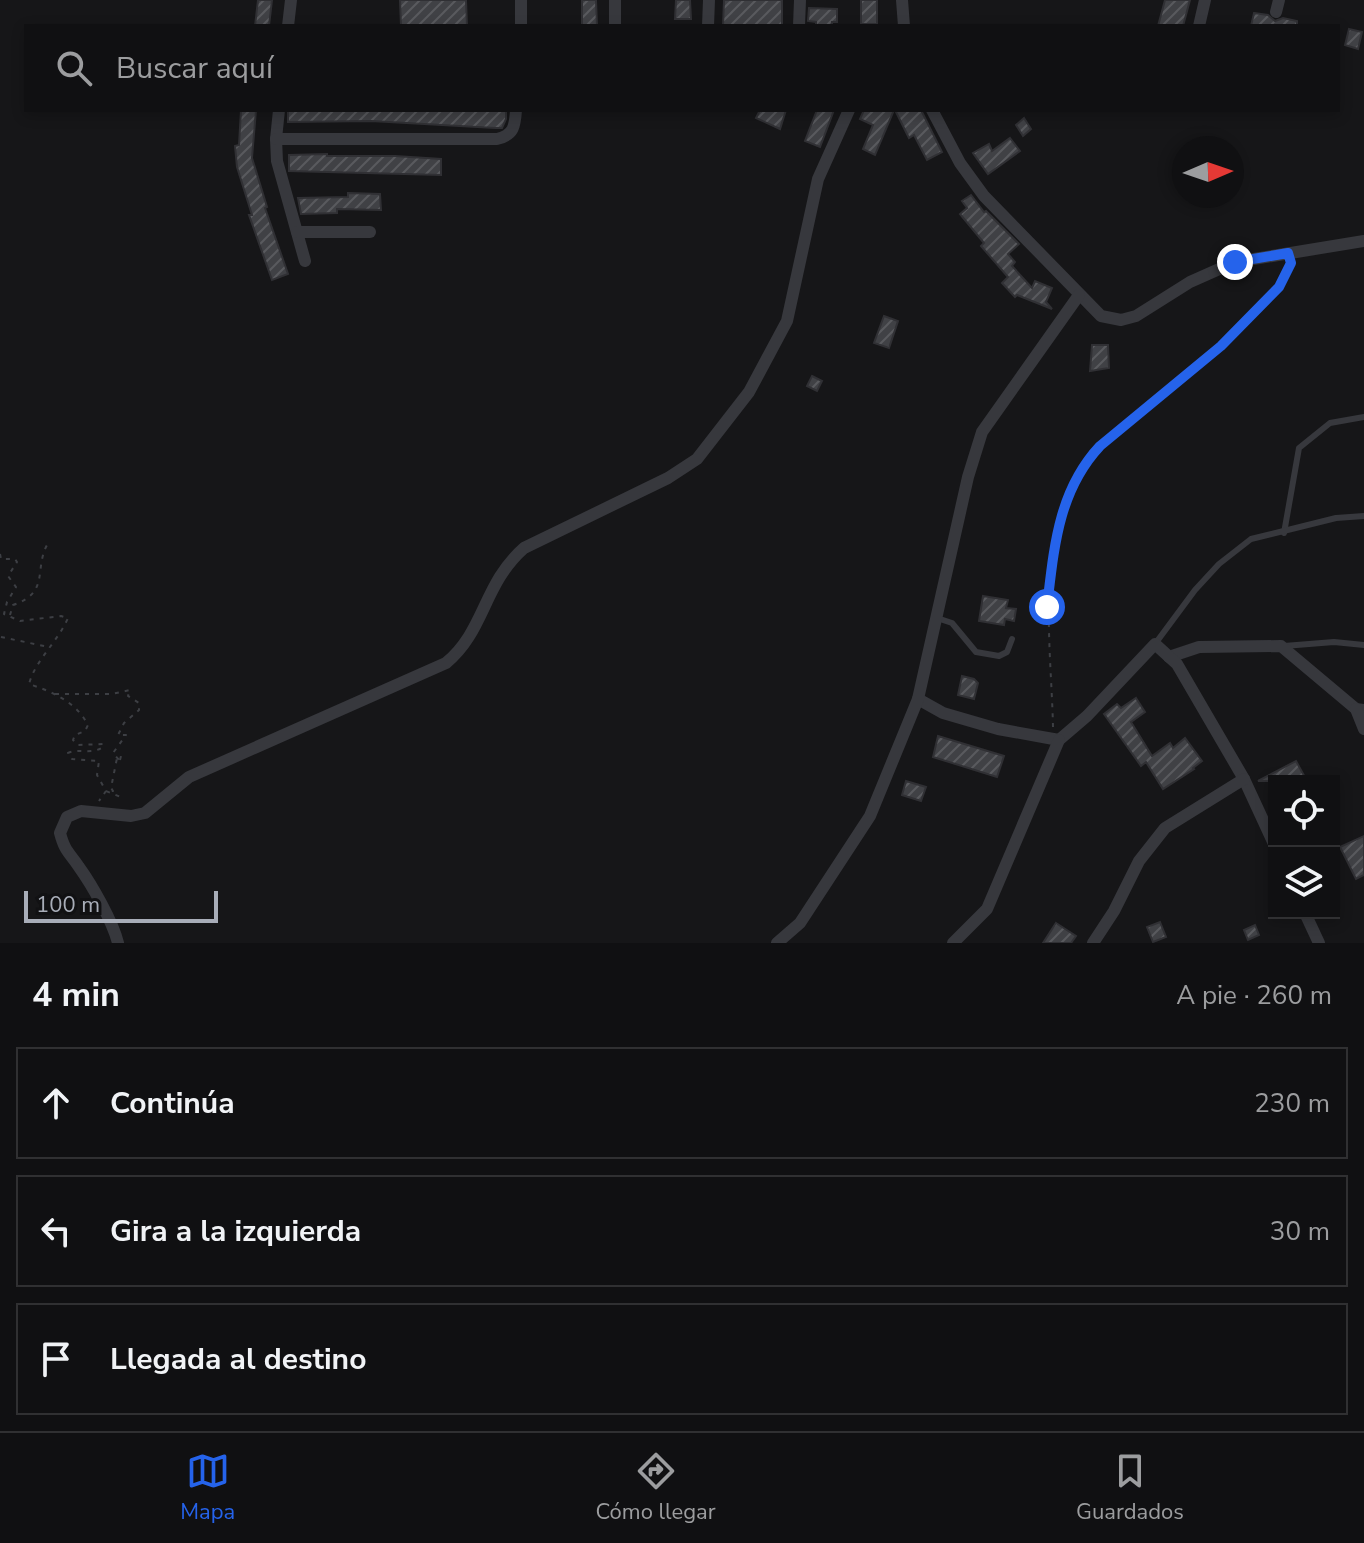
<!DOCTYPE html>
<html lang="es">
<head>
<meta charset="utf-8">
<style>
	body { margin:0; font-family:"Nunito Sans",sans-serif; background:#19191b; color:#f1f3f6 }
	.controls { position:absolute; right:24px; bottom:24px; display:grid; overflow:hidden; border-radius:0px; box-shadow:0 4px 12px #0003 }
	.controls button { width:72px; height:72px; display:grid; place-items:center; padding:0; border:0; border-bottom:2px solid #303032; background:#101012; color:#f1f3f6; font:40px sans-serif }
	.compass { position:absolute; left:1172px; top:136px; width:72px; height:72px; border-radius:50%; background:#101012; box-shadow:0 4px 12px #0003; rotate:88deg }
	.scale { position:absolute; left:24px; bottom:20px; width:194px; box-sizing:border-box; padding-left:8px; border:4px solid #a8adb8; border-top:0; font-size:22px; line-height:28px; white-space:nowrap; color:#a8adb8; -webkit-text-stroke:6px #111113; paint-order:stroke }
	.stop { position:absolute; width:24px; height:24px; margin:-18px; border:6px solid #2563eb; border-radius:50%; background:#fff }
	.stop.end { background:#2563eb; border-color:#fff; box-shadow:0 2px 8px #0008 }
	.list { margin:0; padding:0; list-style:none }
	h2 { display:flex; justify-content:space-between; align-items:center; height:104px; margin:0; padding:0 32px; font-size:34px }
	h2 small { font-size:26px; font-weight:400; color:#9c9d9f }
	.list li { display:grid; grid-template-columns:52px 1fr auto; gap:24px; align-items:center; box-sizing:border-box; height:112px; margin:0 16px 16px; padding:0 16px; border:2px solid #303032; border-radius:0px }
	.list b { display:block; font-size:30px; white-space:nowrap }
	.list em { font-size:26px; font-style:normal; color:#9c9d9f }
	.icon { flex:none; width:44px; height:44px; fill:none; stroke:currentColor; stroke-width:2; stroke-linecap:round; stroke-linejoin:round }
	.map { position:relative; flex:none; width:1364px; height:943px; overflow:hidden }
	.search { position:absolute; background:#101012; box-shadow:0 4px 12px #0003; left:24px; right:24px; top:24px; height:88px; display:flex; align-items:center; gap:20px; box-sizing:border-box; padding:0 28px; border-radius:0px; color:#9c9d9f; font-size:30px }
	.sheet { height:488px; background:#101012 }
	nav { display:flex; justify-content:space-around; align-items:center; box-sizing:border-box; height:112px; border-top:2px solid #303032; background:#101012; font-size:22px; color:#9c9d9f }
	nav a { display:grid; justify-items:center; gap:4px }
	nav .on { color:#2563eb }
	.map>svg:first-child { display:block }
	.building { fill:url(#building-hatch); stroke:#303034; stroke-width:2 }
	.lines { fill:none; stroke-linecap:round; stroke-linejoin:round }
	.path { stroke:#3d3f44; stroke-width:2; stroke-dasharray:4 6; stroke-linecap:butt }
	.lane { stroke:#37383d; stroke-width:6 }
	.street { stroke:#37383d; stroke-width:12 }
	.route { stroke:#2563eb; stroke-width:10 }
</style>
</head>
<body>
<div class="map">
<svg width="1364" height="943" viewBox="0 0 1364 943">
	<defs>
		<pattern id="building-hatch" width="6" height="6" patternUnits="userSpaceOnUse" patternTransform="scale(2)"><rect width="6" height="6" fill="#404145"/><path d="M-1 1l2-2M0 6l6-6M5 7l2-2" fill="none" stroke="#595a5e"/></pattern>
	</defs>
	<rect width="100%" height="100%" fill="#161618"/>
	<g class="building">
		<path d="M258,0h14l-3,26h-14z"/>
		<path d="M400,0h66l1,26h-66z"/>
		<path d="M582,0h14l1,26h-15z"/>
		<path d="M676,0h14l1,19h-16z"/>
		<path d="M724,0h58v26h-59z"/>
		<rect x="861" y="0" width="16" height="24"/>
		<path d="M1165,0h25l-7,26h-25z"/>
		<path d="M809,8l28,1v13h-5v4h-16v-4l-8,-1z"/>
		<path d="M1254,13l14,2 7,6 8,-3 14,3v5h-46z"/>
		<path d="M1349,29l13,3 -4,17 -13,-4z"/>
		<path d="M241,110h15l-4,48 15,49 -2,1 23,66 -16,6 -23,-65h3l-15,-48 -2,-21 4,-1z"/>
		<path d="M288,110h189l29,1v8l-4,9h-7l-124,-7 -83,1z"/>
		<path d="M760,110h26l-6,19 -24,-11z"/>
		<path d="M817,110h17l-14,37 -15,-6z"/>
		<path d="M864,110h30l-19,45 -12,-6 10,-24 -13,-6z"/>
		<path d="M895,110h26l21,42 -15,8 -13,-25 -5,3z"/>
		<path d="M1024,118l7,11 -8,7 -7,-11z"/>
		<path d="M1010,138l10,13 -32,23 -15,-21 16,-9 3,7z"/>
		<path d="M327,154v2h68l46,3v16l-152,-4v-16z"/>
		<path d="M348,193l32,1 1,16 -44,-1v4l-36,1 -3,-16 50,-1z"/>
		<path d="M971,195l13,17 2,-1 33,33 -11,10 7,8 -3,4 20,22 3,-7 17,7 -6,14 6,7 -35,-14 -2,2 -13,-14 6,-6 -27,-31 3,-3 -24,-29 7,-6 -5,-7z"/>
		<path d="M884,316l14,5 -9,27 -15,-5z"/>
		<path d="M1092,345h16l1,23 -19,3z"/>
		<path d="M812,376l10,5 -5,10 -10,-5z"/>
		<path d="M983,596l25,4 -2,8 10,1 -2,12 -9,-2 -1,6 -25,-4z"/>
		<path d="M962,676l12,3 4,4 -4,16 -16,-4z"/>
		<path d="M1136,698l9,14 -14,10 21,34 18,-13 3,5 12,-10 17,23 -9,7 1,1 -31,20 -17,-27 -5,4 -37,-52 13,-10 4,4z"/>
		<path d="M938,736l66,20 -7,21 -64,-20z"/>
		<path d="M1296,761l11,20h-49z"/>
		<path d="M906,781l20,6 -5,14 -19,-6z"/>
		<path d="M1364,836v39l-8,4 -16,-32z"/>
		<path d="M1160,922l6,15 -13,5 -6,-15z"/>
		<path d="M1056,923l20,13 -5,7h-28z"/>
		<path d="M1255,925l4,10 -11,5 -4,-10z"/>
	</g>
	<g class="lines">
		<g class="path">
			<path d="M0,554l1,5h14l2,3 -9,14 8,11 -9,15 -3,12 16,7 41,-5 7,2c-11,25 -32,41 -39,66 24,8 47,18 59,41l-3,6 -10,4 -2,5 5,5 25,-1v3c-11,8 -24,1 -35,6l4,6 27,2 -2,14 9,16 -7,10"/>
			<path d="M10,615l3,-10c37,-12 21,-36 34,-60"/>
			<path d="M1,637l48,10"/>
			<path d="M55,694h57l18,-4 -2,6 11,7v7l-15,13 -6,12h8l-13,18 7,8"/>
			<path d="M1053,727c-2,-92 -22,-207 47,-281l121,-100 58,-59 11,-22"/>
			<path d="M120,760l1,-4 -4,2 -6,30 2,3h-7l17,7"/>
		</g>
		<g class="lane">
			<path d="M1284,533l15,-85 31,-25 34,-6"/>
			<path d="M937,618l15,5 24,29 23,4 8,-4 5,-13"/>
			<path d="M1155,644l40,-54 24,-26 32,-25 85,-21 28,-2"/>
			<path d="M1284,646l50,-4 30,3"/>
		</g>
		<g class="street">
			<path d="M902,0l2,26"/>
			<path d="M1276,12l3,-12"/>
			<path d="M288,26l3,-26"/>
			<path d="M521,26v-26"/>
			<path d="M615,26v-26"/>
			<path d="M708,26l1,-26"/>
			<path d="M799,26l1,-26"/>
			<path d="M1199,26l6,-26"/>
			<path d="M279,110l-3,29 1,22 28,100"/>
			<path d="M932,110l28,53 24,33 117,120 20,4 15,-4 54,-34 45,-20 129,-21"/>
			<path d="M276,139h221c17,-4 18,-13 19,-29"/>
			<path d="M297,232h73"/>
			<path d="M1169,657l30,-10 82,-1 75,63 8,1"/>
			<path d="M918,699l25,14 55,16 61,11 28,-24 68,-72 22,20 67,115 30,65"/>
			<path d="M1356,709l8,20"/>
			<path d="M1305,913l14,30"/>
			<path d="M118,943c-5,-21 -26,-58 -39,-76 -10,-15 -14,-15 -19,-34l7,-16 14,-6 50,5 14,-3 44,-36 257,-114c39,-32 37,-79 78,-115l144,-70 29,-19 52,-67 38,-71 31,-142 31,-69"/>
			<path d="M777,943l23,-20 70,-107 48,-117 50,-222 14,-45 97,-137"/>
			<path d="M953,943l34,-34 72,-169"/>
			<path d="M1093,943l21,-32 25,-50 26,-33 79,-49"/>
		</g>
	</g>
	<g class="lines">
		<path class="route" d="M1047,607c7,-59 11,-116 53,-161l121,-100 58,-59 12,-24 -3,-10 -53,9"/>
	</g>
</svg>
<div class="controls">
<button><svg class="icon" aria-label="locate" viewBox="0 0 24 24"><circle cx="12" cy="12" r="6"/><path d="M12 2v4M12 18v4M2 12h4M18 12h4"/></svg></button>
<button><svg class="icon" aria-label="layers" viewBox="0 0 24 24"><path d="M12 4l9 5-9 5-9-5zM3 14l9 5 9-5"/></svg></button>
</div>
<svg class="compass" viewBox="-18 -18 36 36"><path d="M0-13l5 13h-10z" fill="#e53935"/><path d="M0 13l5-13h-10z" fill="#9c9d9f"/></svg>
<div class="scale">100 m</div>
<div class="stop" style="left:1047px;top:607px"></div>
<div class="stop end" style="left:1235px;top:262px"></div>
<div class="search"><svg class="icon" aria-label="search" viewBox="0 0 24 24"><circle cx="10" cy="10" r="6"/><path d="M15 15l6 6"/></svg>Buscar aquí</div>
</div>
<section class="sheet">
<h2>4 min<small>A pie · 260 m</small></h2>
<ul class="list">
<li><svg class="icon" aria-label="ahead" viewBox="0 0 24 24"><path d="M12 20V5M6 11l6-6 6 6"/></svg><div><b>Continúa</b></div><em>230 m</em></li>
<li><svg class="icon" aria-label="left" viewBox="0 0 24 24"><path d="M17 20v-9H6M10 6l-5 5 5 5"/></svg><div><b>Gira a la izquierda</b></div><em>30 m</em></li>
<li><svg class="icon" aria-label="arrive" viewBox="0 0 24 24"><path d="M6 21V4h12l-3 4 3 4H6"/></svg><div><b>Llegada al destino</b></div></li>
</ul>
</section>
<nav>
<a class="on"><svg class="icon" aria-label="map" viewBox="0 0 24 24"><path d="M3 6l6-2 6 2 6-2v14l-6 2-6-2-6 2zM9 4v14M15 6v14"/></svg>Mapa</a>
<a><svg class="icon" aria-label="directions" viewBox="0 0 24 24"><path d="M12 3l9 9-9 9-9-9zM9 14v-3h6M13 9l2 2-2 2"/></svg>Cómo llegar</a>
<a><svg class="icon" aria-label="saved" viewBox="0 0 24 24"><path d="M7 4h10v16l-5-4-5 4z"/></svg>Guardados</a>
</nav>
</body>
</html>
